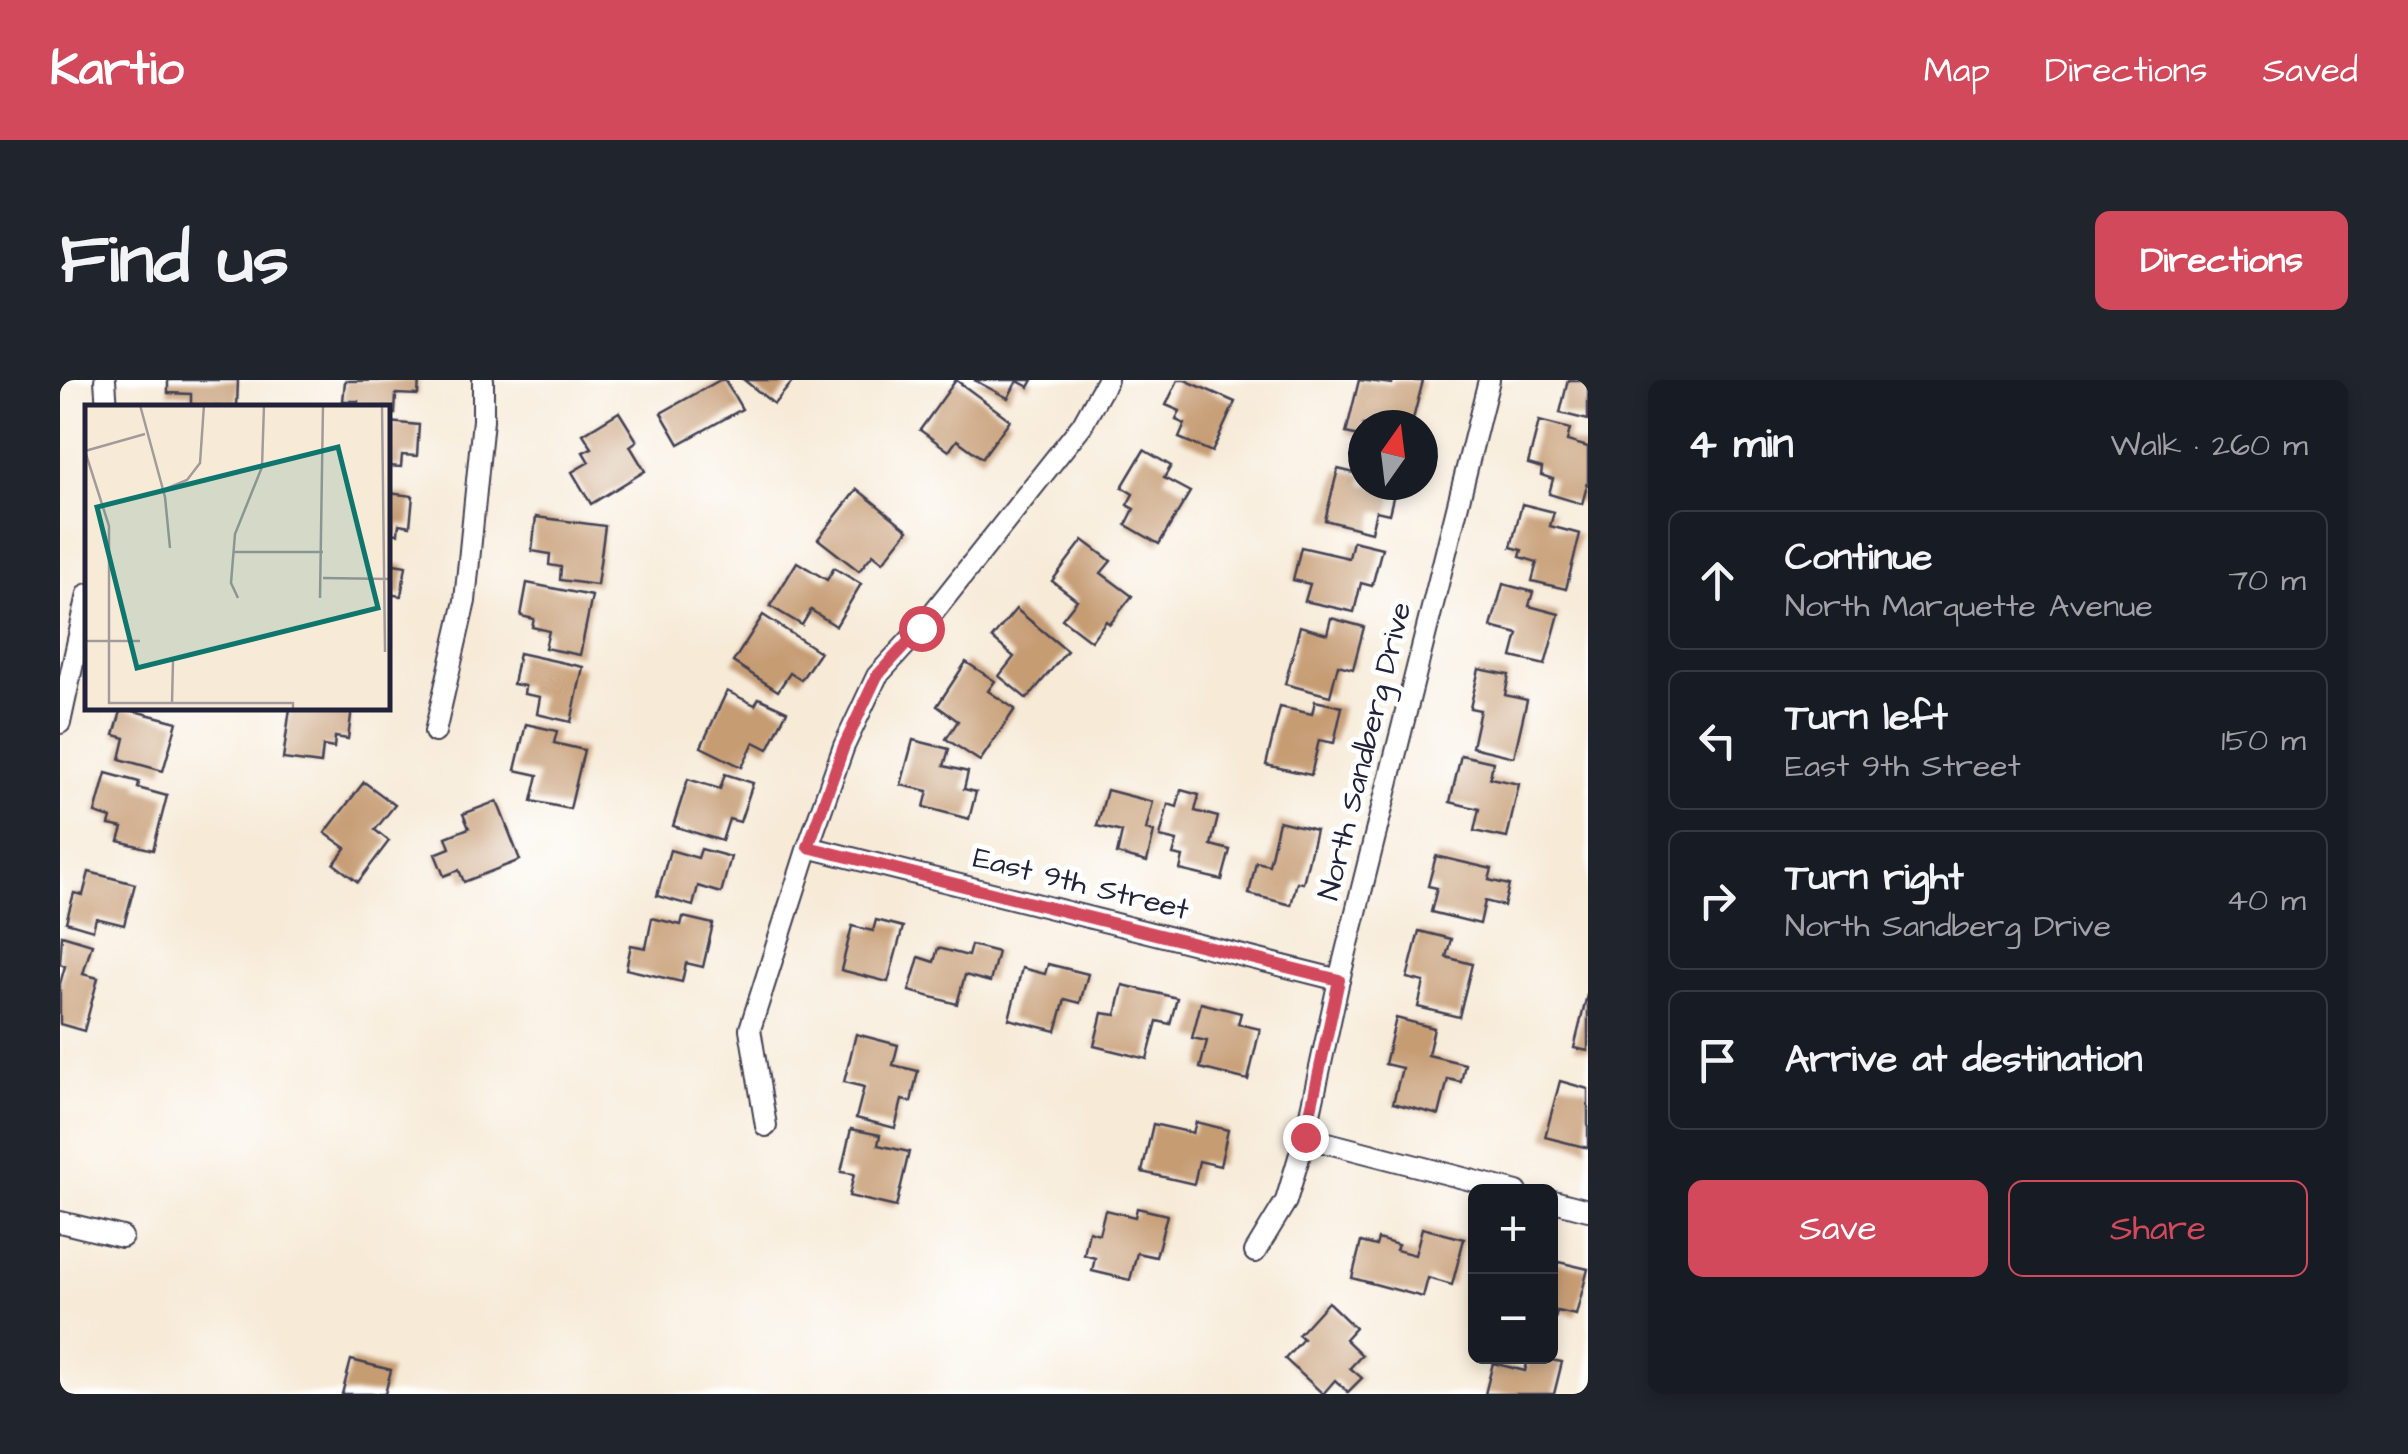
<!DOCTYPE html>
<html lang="en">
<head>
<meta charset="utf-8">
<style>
	body { margin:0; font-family:"Architects Daughter",sans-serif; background:#20242c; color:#f1f3f6 }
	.controls { position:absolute; right:30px; bottom:30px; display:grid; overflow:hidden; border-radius:15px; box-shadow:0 5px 15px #0003 }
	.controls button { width:90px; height:90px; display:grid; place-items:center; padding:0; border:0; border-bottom:2px solid #363941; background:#171b24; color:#f1f3f6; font:50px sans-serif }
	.compass { position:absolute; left:1288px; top:30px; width:90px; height:90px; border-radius:50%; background:#171b24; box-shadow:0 5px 15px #0003; rotate:14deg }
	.stop { position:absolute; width:30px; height:30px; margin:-22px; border:8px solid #d1495b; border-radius:50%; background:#fff }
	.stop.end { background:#d1495b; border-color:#fff; box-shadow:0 2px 10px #0008 }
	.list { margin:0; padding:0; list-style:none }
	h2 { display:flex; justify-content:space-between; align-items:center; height:130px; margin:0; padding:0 40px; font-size:42px }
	h2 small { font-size:32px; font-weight:400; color:#9ea1a6 }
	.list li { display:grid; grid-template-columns:65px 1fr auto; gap:30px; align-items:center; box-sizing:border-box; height:140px; margin:0 20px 20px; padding:0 20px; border:2px solid #363941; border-radius:15px }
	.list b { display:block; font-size:38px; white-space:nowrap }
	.list p { margin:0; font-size:32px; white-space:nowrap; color:#9ea1a6 }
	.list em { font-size:32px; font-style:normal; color:#9ea1a6 }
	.actions { display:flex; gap:20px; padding:30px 40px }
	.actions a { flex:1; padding:22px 0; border:2px solid #d1495b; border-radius:15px; text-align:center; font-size:35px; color:#d1495b }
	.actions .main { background:#d1495b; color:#fff }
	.icon { flex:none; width:55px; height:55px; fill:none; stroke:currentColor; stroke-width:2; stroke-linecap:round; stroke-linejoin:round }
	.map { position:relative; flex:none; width:1528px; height:1014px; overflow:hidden; border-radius:15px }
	header { display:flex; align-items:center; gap:60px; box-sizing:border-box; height:140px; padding:0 50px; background:#d1495b; color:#fff }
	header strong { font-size:48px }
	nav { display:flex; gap:55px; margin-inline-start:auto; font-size:35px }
	.intro { display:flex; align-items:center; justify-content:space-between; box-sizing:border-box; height:240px; padding:0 60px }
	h1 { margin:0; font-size:70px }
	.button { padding:25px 45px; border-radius:15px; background:#d1495b; color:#fff; font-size:35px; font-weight:700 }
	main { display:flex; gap:60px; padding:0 60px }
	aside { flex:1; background:#171b24; border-radius:15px; box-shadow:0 5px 15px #0003 }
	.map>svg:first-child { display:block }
	.building { fill:#c69c73 }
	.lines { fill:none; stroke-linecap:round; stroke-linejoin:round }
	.minor-casing { stroke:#424053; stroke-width:24 }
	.minor { stroke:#fff; stroke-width:20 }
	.route { stroke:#d1495b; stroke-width:12 }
	.labels { text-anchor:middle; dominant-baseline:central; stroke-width:10; stroke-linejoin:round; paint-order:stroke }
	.street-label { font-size:30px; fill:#22223b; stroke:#fff }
	.inset-road { fill:none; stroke:#a29b99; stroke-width:2.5 }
	.view { fill:#0f766e; fill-opacity:0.15; stroke:#0f766e; stroke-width:5 }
	.inset-edge { fill:none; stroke:#22223b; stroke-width:5 }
</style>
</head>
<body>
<header>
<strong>Kartio</strong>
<nav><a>Map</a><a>Directions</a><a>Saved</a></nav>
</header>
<div class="intro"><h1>Find us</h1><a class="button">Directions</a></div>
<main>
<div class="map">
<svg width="1528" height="1014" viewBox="0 0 1528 1014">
	<rect width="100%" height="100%" fill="#fff"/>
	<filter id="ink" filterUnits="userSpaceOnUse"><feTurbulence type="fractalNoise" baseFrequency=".01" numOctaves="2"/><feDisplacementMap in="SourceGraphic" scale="20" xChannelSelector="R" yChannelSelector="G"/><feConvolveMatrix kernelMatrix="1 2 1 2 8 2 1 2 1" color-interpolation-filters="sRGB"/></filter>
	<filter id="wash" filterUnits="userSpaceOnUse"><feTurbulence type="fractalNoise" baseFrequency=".0048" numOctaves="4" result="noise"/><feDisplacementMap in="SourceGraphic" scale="40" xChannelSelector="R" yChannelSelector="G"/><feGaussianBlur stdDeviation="2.25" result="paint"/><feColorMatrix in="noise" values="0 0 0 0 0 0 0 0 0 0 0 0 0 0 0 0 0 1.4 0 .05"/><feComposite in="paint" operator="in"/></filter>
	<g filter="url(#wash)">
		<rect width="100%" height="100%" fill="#f7ebd8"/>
		<g id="blocks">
			<g class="building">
				<path d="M108,0h70l-1,28 -46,-3v-11l-23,-1z"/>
				<path d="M359,0l-1,15 -22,-1 -1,20 -7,-1v-5h-30v-7h-15l2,-20z"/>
				<path d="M660,0h5l17,29 -63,35 -18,-31z"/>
				<path d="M684,0h50l-20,24z"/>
				<path d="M896,0l54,40 -28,38 -25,-18 -8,11 -29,-21z"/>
				<path d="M914,0h59l-4,7 -12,-6 -9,17z"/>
				<path d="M1118,0h7l50,22 -23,50 -33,-14 6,-14 -9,-4 4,-9 -14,-6z"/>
				<path d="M1299,0l33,4 1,-4 30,1 -11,42 -13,-3 -1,5h-35v12l-17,-4z"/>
				<path d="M1508,0h20v40l-28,-7z"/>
				<path d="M559,32l18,29 -7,5 15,25 -54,33 -19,-32 17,-10 -6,-10 9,-4 -9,-14z"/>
				<path d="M1479,41l31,8 -3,12 21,6v35l-6,22 -33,-10 4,-15 -12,-4 1,-7 -14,-4z"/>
				<path d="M328,42l31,3 -2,31 -15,-1 -1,12 -13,-1z"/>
				<path d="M1084,70l27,16 -7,12 26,14 -31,52 -33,-19 8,-16 -7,-4 6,-11 -11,-7z"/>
				<path d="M1278,89l25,6v10h33l-7,29 -13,-3 -5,21 -46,-12z"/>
				<path d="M797,109l51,41 -25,32 -10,-8 -14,17 -41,-32z"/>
				<path d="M328,113l25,3 -3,30 -11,-2 -1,10 -10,-1z"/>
				<path d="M1462,124l32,8 -4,14 30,8 -14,55 -34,-8 5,-19 -17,-5 2,-7 -11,-3z"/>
				<path d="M476,137l69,9 -8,59 -37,-5 1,-13 -12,-2 1,-11 -18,-3z"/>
				<path d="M1023,160l28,21 -10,12 31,23 -22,28 -4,-3 -15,20 -29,-22 15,-19 -25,-19z"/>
				<path d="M1293,161l29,7 -10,38 -11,-3 -7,29 -49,-11 5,-17 -17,-4 8,-33 48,11z"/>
				<path d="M737,182l30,18 7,-12 27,16 -25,42 -25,-16 -9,15 -32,-19z"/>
				<path d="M328,183l18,3 -5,30 -13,-2z"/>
				<path d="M467,203l65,13 -12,59 -35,-7 4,-17 -17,-4 2,-8 -13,-3z"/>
				<path d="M1443,204l30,8 -4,14 30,8 -14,51 -33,-8 6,-23 -27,-7z"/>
				<path d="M956,229l51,42 -40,48 -28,-23 15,-19 -22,-19z"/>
				<path d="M703,235l57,37 -19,28 -11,-7 -12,18 -45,-29z"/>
				<path d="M1271,238l33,9 -11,42 -15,-4 -8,31 -45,-12 15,-58 27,8z"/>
				<path d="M459,273l64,14 -12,55 -34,-8 3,-17 -16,-3 1,-8 -12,-2z"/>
				<path d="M906,282l29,19 -7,10 27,18 -35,52 -34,-22 12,-18 -21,-15z"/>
				<path d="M1419,289l30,6 -4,20 22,5 -13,57 -42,-10 8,-37 -10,-2z"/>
				<path d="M667,311l28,14 4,-7 28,13 -19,38 -14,-7 -12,25 -41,-20z"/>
				<path d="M1255,321l27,6 -8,36 -15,-3 -8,35 -45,-10 14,-58 32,7z"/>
				<path d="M62,328l55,14 -14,49 -43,-12 5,-21 -11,-3z"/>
				<path d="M230,328h62l-4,31 -13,-2 -1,11 -11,-2 -2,18 -38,-5z"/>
				<path d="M466,344l31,7 -3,12 30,7 -14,59 -38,-8 6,-26 -23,-5z"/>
				<path d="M853,360l36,9 -5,17 24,6 -4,17 12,3 -7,27 -45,-12 4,-16 -27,-6z"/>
				<path d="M1401,375l32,7 -3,16 29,6 -12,54 -33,-7 5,-22 -29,-7z"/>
				<path d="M46,393l33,9 -1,6 29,8 -14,54 -34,-9 4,-13 -14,-3 2,-7 -16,-5z"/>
				<path d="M665,394l28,9 -13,39 -11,-3 -7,22 -49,-15 15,-47 32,10z"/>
				<path d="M304,402l31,23 -20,25 14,11 -31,41 -24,-18 12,-16 -21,-15z"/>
				<path d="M1047,410l46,12 -7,28 8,2 -7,30 -30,-8 5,-22 -25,-6z"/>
				<path d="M1121,410l18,5 -4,16 23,6 -7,28 19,5 -8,30 -42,-10 3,-13 -10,-2 4,-14 -17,-4 8,-33 9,3z"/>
				<path d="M437,421l23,59 -56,22 -5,-12 -15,6 -9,-22 15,-6 -4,-11 23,-9 -6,-14z"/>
				<path d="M1219,441l37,9 -13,53 -6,-1 -6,23 -42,-11 7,-32 13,3z"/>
				<path d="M641,469l30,8 -10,36 -23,-7 -5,20 -36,-10 13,-46 28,8z"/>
				<path d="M1376,476l56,13 -3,11 20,5 -5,21 -19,-5 -5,23 -49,-12 6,-24 -9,-2z"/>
				<path d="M29,492l46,12 -11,41 -28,-7 -3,12 -27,-8 8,-29 9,2z"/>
				<path d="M623,537l30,7 -10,43 -17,-4 -4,19 -56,-13 5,-24 15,3 6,-30 29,7z"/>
				<path d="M816,540l27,7 -15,55 -47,-12 11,-44 21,5z"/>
				<path d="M1359,551l32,8 -5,18 26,7 -13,53 -41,-10 6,-25 -17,-4z"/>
				<path d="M2,555l30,9 -9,30 15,4 -14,53 -24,-7v-40l5,-18 -5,-2z"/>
				<path d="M911,565l27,7 -8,30 -25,-7 -8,29 -48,-13 10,-34 15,5 4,-14 30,8z"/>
				<path d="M988,584l40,10 -8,29 -15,-4 -9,32 -47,-12 13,-51 23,6z"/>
				<path d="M1063,605l54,13 -7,26 -13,-3 -10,38 -53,-13 8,-33 14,2z"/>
				<path d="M1527,615h1v56l-14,-3z"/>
				<path d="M1141,623l40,10 -3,11 22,5 -12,51 -48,-12 7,-27 -15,-3z"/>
				<path d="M1336,638l38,10 -6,27 37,9 -4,18 -13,-3 -9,36 -46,-12 9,-35 -17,-4z"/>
				<path d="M796,654l42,11 -5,20 25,6 -7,31 -9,-2 -7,28 -39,-10 8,-31 -20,-5z"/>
				<path d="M1500,701l28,8v59l-43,-11z"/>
				<path d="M1136,742l32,8 -8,36 -21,-5 -5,23 -52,-12 11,-48 40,9z"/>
				<path d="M791,749l29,6 -2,10 31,7 -13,55 -47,-11 5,-22 -13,-2z"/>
				<path d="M1077,828l30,7 -11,42 -19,-4 -7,27 -38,-9 3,-13 -11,-3 5,-24 10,3 6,-24 30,7z"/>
				<path d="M1362,848l42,11 -12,46 -24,-7 -5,19 -71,-19 9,-36 15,4 2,-7 20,6 -2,5 19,5z"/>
				<path d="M1490,880l38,9 -12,46 -19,-4 -5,21z"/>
				<path d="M1268,922l27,26 -10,11 17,16 -12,13 12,10 -14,14 -13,-12 -12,14 -38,-35 18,-20 -5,-4z"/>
				<path d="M1469,976l33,6 -8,32h-69l8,-31 32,8z"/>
				<path d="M291,980l40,10 -6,24h-43z"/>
			</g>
		</g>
	</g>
	<g filter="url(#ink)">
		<use href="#blocks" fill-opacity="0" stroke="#424053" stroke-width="2.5"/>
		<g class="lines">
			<g class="minor-casing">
				<g id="minor">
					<path d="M45,0l2,28"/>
					<path d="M0,343l28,-129"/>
					<path d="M375,352l30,-131 18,-181v-40"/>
					<path d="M748,467l531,133"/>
					<path d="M706,746l-16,-97 58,-182 36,-101 33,-70 44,-48 161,-203 25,-45"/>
					<path d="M1245,757l212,55"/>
					<path d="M1490,820l38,10"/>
					<path d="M0,842l62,15"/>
					<path d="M1195,872l31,-51 19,-64 34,-157 150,-600"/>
				</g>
			</g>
			<use href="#minor" class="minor"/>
		</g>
	</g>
	<g class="lines" filter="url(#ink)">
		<path class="route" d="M861,248l-44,48 -33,70 -36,101 531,133 -34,157"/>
	</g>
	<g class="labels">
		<g class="street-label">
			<text transform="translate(1305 371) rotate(-76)">North Sandberg Drive</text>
			<text transform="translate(1021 504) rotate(14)">East 9th Street</text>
		</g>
	</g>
	<g transform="translate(25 25)">
		<rect width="305" height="305" fill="#f7ebd8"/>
		<path class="inset-road" d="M55,0l25,92 5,51M297,0l3,247M0,46l24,75v177h184v7M0,46l60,-17M78,85l24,-10 13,-17 4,-58M148,147h90M238,173l67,1M153,193l-7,-15 4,-49 27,-67 2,-62M235,193l3,-193M0,236h55M87,298l1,-42"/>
		<path class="view" d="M253,42l40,161 -241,60 -40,-161z"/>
		<rect width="305" height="305" class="inset-edge"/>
	</g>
</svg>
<div class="controls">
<button>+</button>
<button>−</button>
</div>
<svg class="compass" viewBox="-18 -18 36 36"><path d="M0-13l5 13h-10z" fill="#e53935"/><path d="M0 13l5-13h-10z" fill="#9ea1a6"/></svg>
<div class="stop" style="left:861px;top:248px"></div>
<div class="stop end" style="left:1245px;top:757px"></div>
</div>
<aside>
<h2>4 min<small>Walk · 260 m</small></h2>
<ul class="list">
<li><svg class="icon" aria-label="ahead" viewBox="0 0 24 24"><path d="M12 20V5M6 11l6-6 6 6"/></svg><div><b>Continue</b><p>North Marquette Avenue</p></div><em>70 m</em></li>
<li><svg class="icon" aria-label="left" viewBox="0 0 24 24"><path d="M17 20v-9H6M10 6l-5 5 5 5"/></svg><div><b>Turn left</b><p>East 9th Street</p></div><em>150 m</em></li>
<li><svg class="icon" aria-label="right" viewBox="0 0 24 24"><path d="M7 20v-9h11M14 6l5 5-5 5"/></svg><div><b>Turn right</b><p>North Sandberg Drive</p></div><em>40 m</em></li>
<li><svg class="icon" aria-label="arrive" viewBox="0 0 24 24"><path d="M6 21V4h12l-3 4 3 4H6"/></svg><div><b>Arrive at destination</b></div></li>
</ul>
<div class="actions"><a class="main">Save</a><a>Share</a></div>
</aside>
</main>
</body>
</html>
